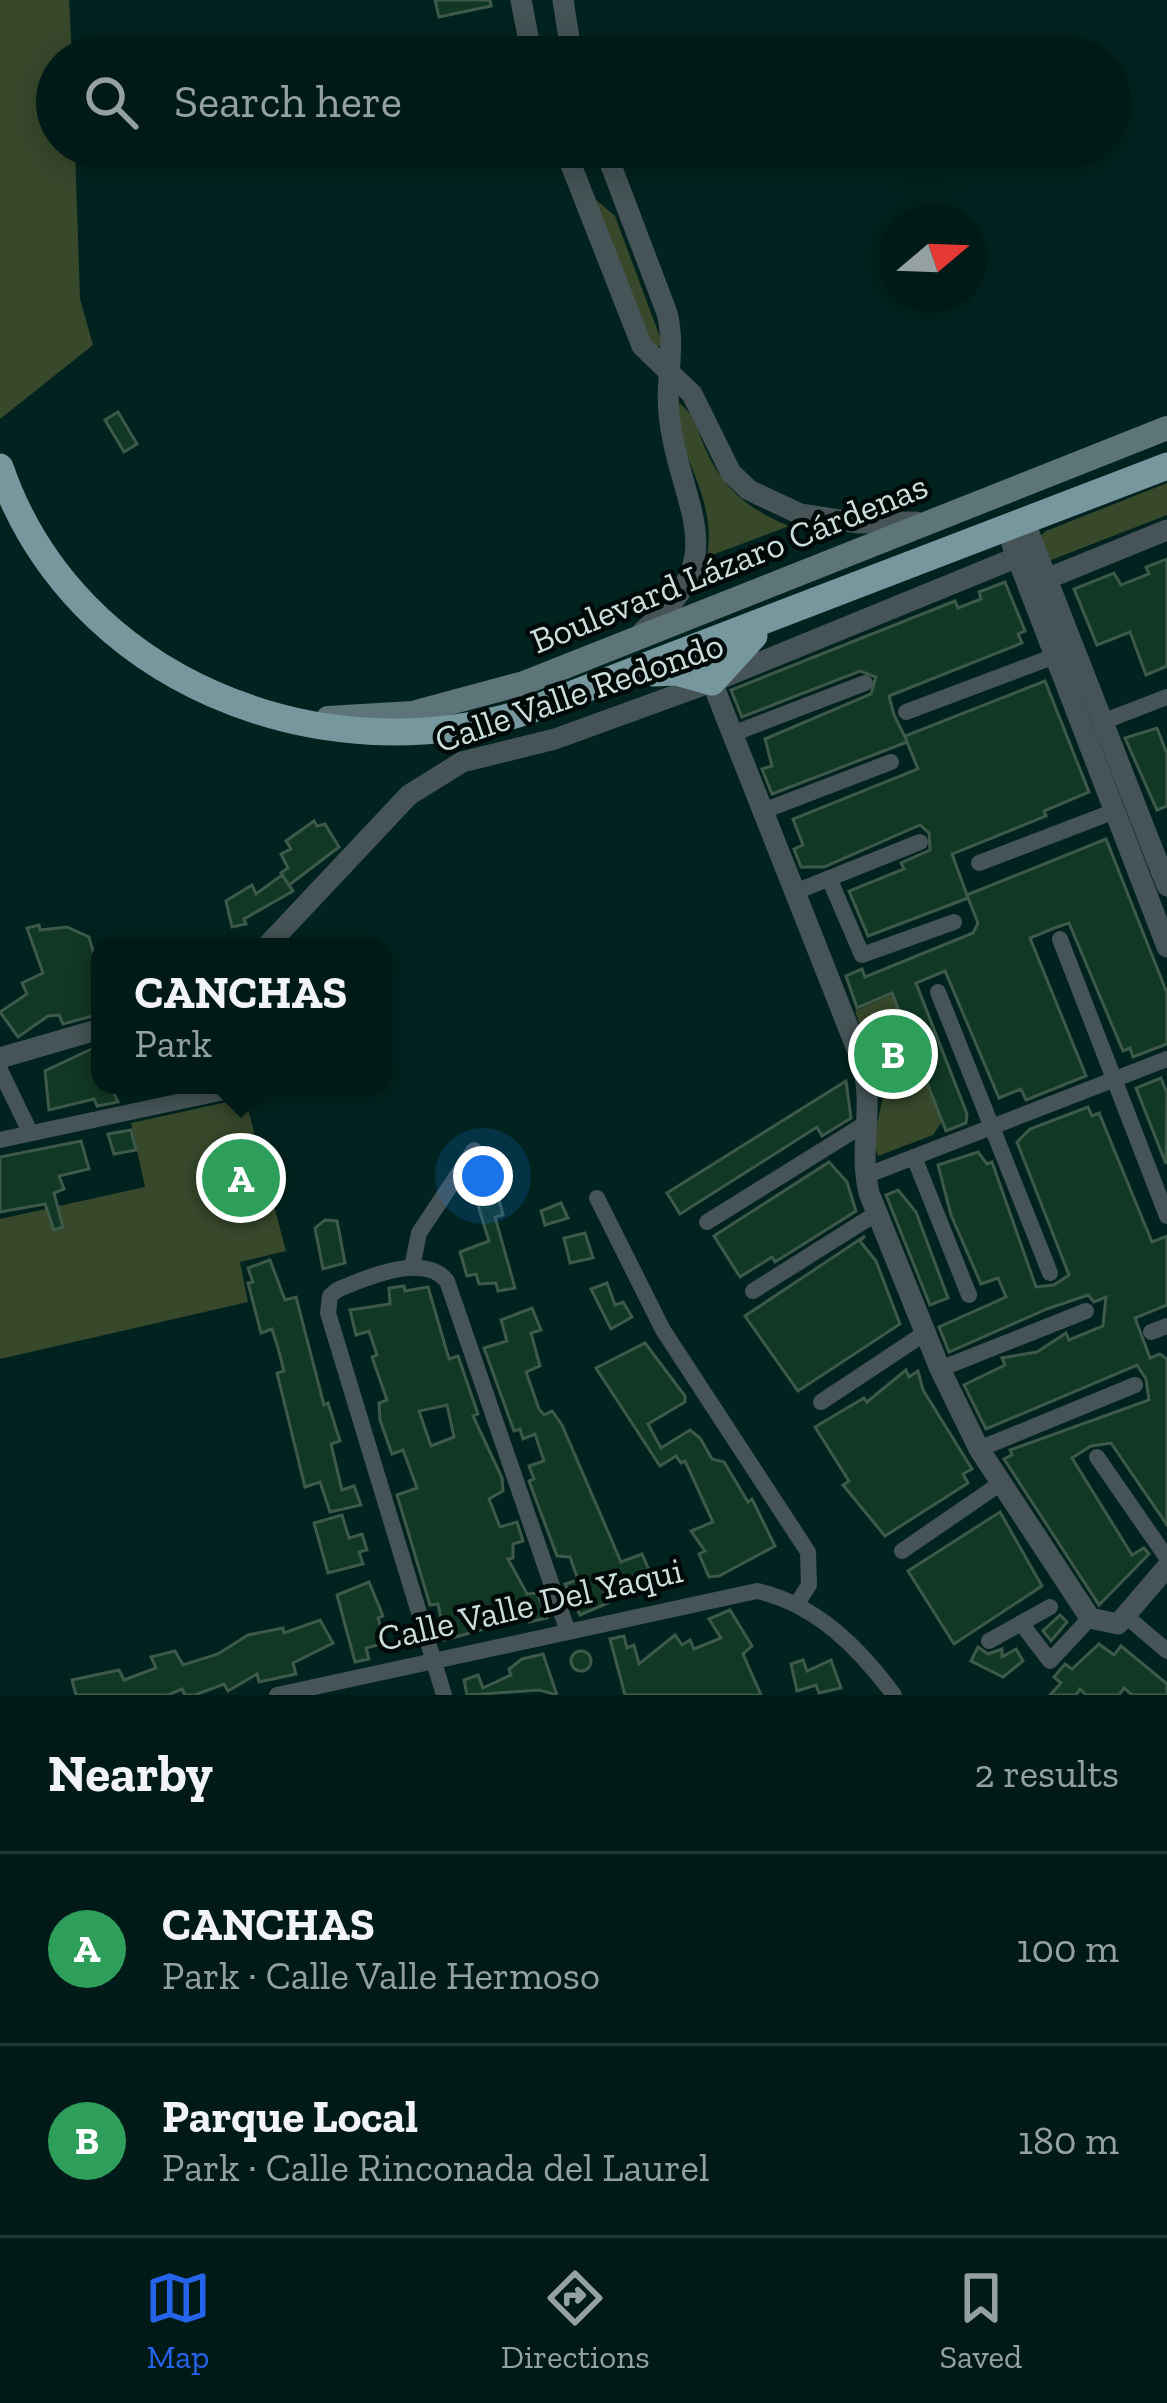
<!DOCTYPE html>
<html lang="en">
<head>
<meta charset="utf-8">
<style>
	body { margin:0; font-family:"Zilla Slab",serif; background:#0e2724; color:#f1f3f6 }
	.compass { position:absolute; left:879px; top:204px; width:108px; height:108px; border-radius:50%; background:#001a17; box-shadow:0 6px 30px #0003; rotate:71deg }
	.you { position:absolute; left:483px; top:1176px; width:42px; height:42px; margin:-30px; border:9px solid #fff; border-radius:50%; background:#1a73e8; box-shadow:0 0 0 18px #1a73e833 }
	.badge { display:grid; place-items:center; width:78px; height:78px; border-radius:50%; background:#2563eb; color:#fff; font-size:39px; font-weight:700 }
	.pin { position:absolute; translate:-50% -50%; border:6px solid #fff; box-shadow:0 3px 12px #0006 }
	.popup { position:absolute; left:91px; top:938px; width:300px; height:156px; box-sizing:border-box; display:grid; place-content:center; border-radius:24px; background:#001a17; filter:drop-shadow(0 3px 9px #0005); font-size:39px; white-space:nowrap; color:#95a1a1 }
	.popup b { font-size:45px; color:#f1f3f6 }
	.popup::after { content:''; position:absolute; left:50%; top:100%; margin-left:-24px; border:24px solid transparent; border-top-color:#001a17 }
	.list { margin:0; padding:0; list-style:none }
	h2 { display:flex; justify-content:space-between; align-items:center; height:156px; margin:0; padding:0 48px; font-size:51px }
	h2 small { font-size:39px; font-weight:400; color:#95a1a1 }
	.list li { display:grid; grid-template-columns:78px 1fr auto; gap:36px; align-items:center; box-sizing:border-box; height:192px; padding:0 48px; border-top:3px solid #223836 }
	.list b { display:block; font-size:45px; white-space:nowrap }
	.list p { margin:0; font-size:39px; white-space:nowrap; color:#95a1a1 }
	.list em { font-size:39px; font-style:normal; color:#95a1a1 }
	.icon { flex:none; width:66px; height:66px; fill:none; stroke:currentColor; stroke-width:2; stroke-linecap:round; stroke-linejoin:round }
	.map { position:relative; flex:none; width:1167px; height:1695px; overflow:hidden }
	.search { position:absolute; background:#001a17; box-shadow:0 6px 30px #0003; left:36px; right:36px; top:36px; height:132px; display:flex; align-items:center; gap:30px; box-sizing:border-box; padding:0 42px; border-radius:66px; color:#95a1a1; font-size:45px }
	.sheet { height:540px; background:#001a17 }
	nav { display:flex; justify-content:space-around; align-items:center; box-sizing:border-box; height:168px; border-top:3px solid #223836; background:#001a17; font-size:33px; color:#95a1a1 }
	nav a { display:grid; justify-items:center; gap:6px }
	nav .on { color:#2563eb }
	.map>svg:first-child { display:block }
	.green { fill:#37482b }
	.building { fill:#113825; stroke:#3e594a; stroke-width:3; fill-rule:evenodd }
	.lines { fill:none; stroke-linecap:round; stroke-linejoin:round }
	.minor { stroke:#465457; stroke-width:16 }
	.tertiary { stroke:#465457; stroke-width:21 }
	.secondary { stroke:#5d7479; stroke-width:24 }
	.trunk { stroke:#76979e; stroke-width:27 }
	.labels { text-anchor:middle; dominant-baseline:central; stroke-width:9; stroke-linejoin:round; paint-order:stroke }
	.street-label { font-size:36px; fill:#cbdedb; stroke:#010a08 }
</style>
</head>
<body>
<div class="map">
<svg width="1167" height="1695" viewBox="0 0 1167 1695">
	<rect width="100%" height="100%" fill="#00231f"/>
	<g class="green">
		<path d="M0,0h69l3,57h-15v90h18l5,152 13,46 -93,74z"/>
		<path d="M594,198l21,18 48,129 -11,4z"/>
		<path d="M679,403c15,11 17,24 24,40 17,43 44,66 86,83l-82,31c11,-65 -34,-102 -28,-154z"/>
		<path d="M1167,483v32l-121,47 -9,-23 9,-8z"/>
		<path d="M894,994l49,126 -10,15 -55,21 -5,-14 10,-45 -28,-86z"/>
		<path d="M245,1098l41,153 -46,11 8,40 -248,57v-140l145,-32 -14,-64z"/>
	</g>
	<g class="building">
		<path d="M435,0h55l1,6 -52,11z"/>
		<path d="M118,412l19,32 -13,8 -19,-32z"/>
		<path d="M1167,559v107l-21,9 -16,-43 -33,13 -23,-56 40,-16 7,12 28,-11 -3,-7z"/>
		<path d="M1005,582l20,49 -7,3 4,9 -133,53 5,19 13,26 -2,-5 140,-55 44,111 -45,19 2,5 -94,38 15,41 139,-56 61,154v51l-34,13 -3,-9 -7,3 -54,-128 -12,4 -27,11 56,138 -60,24 -5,-11 -22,9 -54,-127 -29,12 51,131 -1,9 -20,8 -54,-138 -35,15 -11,-32 16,-7 3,8 108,-44 5,-10 -10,-25 -100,38 -19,-45 55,-22 -3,-6 29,-13 -1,-17 -9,-8 -96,42h-23l-7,-18 9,-4 -10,-26 125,-50 -11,-27 -135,52 -10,-25 10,-3 -7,-27 106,-45 5,-17 -16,-6 -118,46 -11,-27 224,-89 3,7 23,-9 -2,-7z"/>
		<path d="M1157,728l10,26v52l-10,4 -32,-72z"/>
		<path d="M314,821l3,5 8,-2 14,23 -50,38 -8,-12 7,-5 -7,-14 10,-5 -5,-8z"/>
		<path d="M282,875l11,16 -49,28 2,5 -14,3 -6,-26 26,-16 4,9z"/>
		<path d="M39,925l1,5 27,-3 22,10 11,39v38l-37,10 -4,-9 -11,1 -30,21 -18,-25 27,-18 -5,-11 21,-10 -16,-45z"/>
		<path d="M100,1045v40h10l8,17 -21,4 -3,-7 -45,11 -4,-39z"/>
		<path d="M1161,1078l6,15 -1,71 -30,-76z"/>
		<path d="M846,1081l5,37 -29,18 -5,-9 -137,87 -13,-21z"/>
		<path d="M1088,1107l4,9 7,-3 53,129 15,-6v69l-32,13 15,40 10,-4 7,5v166l-56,-82 -20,3 -19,12 60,97 12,-7 5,6 -50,51 -95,-146 8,-4 -2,-5 139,-50 -3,-21 -9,-14 -151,64 -22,-44 41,-20 -3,-7 35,-6 29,-19 3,7 34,-14 3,-29 -12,5 -6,-7 -41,14 -98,43 -10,-25 67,-30 -8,-19 -17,6 -30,-69 -13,-50 40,-13 9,12 5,-2 44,125 18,-2 15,-10 -52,-133 13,-13z"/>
		<path d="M131,1130l5,20 -22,4 -6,-20z"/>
		<path d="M81,1141l8,28 -30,7 5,13 -10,4 9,34 -9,3 -9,-26 -45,8v-55z"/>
		<path d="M829,1162l18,20 9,29 -81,51 -3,-5 -32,20 -26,-41z"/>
		<path d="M898,1190l18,22 32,86 -18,7 -44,-110z"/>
		<path d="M498,1196l5,19 -8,2 20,71 -17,3 -2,-8 -17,1 -3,-10 -9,2 -7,-24 29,-11 -12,-39z"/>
		<path d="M561,1203l7,15 -23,7 -4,-14z"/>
		<path d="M325,1220l12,1 8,42 -22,6 -8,-41z"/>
		<path d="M585,1233l8,25 -23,5 -6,-25z"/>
		<path d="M865,1236l-5,5 16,20 24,63 -102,67 -53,-75z"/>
		<path d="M270,1260l15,40 11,-3 28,108 4,-2 12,38 -9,3 11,46 12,-4 7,19 -31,7 -10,-30 -15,5 -28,-114 7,-2 -6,-23 -6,-19 -11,4 -13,-50 5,-1 -5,-14z"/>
		<path d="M607,1283l8,22 8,-3 9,15 -21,12 -20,-40z"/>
		<path d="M404,1286l1,5 23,-4 21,72 9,-3 20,58 -5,2 29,62 1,13 -14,8 11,28 17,-5 6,19 -10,3v14l-5,1 19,35 10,-1 10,25 -18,4 -2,-5 -82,23 -7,-36 -8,1 -33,-110 20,-7 -14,-38 -11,4 -12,-34 -1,-17 8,-3 -15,-43 5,-2 -8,-24 -13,4 -6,-25 40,-6 -1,-16zM447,1405l7,32 -23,9 -12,-35z"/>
		<path d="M532,1308l9,22 -10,3 9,33 -14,6 13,37 5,6 8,-4 10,14 59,137 21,-8 7,16 -46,19 5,14 -28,12 -15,-31 13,-4 -8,-23 -13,-1 -28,-75 5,-2 -5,-13 15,-5 -9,-27 -12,5 -3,-10 -6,2 -30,-83 23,-7 -6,-21z"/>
		<path d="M645,1343l40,53v6l-37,22 13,24 29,-18 10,8 12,21 12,3 24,40 4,-3 23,47 -56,30 -10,1 -10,-23 6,-3 -14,-20 22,-9 -28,-61 -4,2 -5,-7 -16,10 -64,-98z"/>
		<path d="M906,1370l3,7 9,-6 5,19 49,79 -9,5 5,9 -83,53 -42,-51 6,-4 -34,-54 49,-29 3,4z"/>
		<path d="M1000,1512l42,74 -88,58 -46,-73z"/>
		<path d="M342,1515l7,23 13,-4 5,16 -8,2 4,12 -35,9 -14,-50z"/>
		<path d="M369,1582l14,34 -5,2 7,25 -19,5 3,11 -14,3 -18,-67z"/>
		<path d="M730,1610l22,36 -9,8 18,41h-136l-15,-56 14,-3 3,12 7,-3 5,19 36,-29 7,10 8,-5 4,9 27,-11 -12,-19z"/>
		<path d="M1060,1615l7,7 -16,19 -8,-10z"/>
		<path d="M320,1620l13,23 -40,20 3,11 -37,8 -2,-8 -29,17 -4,-7 -29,11h-10l-3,-6 -14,6h-92l-4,-15 47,-10 5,10 32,-12 -5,-11 24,-6 8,14 35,-11 30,-19 35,-7 1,5z"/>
		<path d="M1099,1644l15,11 7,-9 46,38v11h-35l-8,-7 -5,7h-33l-6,-6 -4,6h-26l11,-12 -7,-6 11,-13 7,5z"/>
		<path d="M978,1647l10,7 14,-5v8l14,-8 7,12 -20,16 -32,-16z"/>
		<circle cx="581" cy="1661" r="10"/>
		<path d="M543,1654l14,41 -18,-5 -72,5 -3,-15 14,-5 5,13 28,-13 -2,-6 13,-10z"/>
		<path d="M803,1660l4,11 24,-11 10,28 -22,5 -3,-8 -19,6 -6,-27z"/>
	</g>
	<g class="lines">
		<g class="minor">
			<path d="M906,712l149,-56"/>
			<path d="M1102,722l65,-25"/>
			<path d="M732,734l133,-51"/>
			<path d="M763,811l128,-49"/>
			<path d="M979,863l136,-52"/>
			<path d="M829,878l33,77 92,-33"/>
			<path d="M795,892l125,-50"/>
			<path d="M1060,939l107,277"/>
			<path d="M938,992l112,281"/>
			<path d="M0,1070l30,62"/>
			<path d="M0,1140l224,-48"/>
			<path d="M914,1157l55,138"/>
			<path d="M865,1176l302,-117"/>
			<path d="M597,1198l66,132 145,222 1,33 -11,17"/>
			<path d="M707,1222l161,-100"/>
			<path d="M412,1267l7,-34 55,-83"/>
			<path d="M753,1291l124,-78"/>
			<path d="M1151,1332l16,-6"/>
			<path d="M940,1369l146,-58"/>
			<path d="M821,1402l104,-69"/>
			<path d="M979,1449l156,-64"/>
			<path d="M1097,1457l70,101"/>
			<path d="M902,1551l99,-68"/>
			<path d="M1127,1617l40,34"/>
			<path d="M1021,1623l29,38 40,-43"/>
			<path d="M989,1641l61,-34"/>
			<path d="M277,1695l480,-104c59,13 102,57 137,104"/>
			<path d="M444,1695l-116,-382 2,-17 7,-6c28,-12 87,-38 110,-9l120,348"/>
		</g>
		<g class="tertiary">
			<path d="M521,0l11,57"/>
			<path d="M563,0l9,57"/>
			<path d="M564,147l78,199 50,48 39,79 18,17 51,24 59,9 57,-1"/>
			<path d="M604,147l63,166c9,35 -2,66 2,101 10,95 68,141 -26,217"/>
			<path d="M1025,523l142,363"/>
			<path d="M1012,544l155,403"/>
			<path d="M1034,584l133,-54"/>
			<path d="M712,682l150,380c13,48 -4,84 7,131l71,176 39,80 111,169 28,6 49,-57"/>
			<path d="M266,947l143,-152 53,-33 93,-23 157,-57 323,-132"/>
			<path d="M0,1058l100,-29"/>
		</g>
		<path class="secondary" d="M328,718l84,-5 112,-30 643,-255"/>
		<g class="trunk">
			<path d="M0,467c73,214 322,311 528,244l639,-245"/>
			<path d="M654,673l22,-1 36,10 42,-46"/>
		</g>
	</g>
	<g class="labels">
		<g class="street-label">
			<text transform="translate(729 563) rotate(-22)">Boulevard Lázaro Cárdenas</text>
			<text transform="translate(579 692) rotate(-19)">Calle Valle Redondo</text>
			<text transform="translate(530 1604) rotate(-13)">Calle Valle Del Yaqui</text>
		</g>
	</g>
</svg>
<svg class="compass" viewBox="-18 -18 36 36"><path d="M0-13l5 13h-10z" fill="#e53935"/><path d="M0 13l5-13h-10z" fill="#95a1a1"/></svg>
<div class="you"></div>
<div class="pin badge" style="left:241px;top:1178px;background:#2e9e5b">A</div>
<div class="popup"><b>CANCHAS</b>Park</div>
<div class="pin badge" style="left:893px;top:1054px;background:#2e9e5b">B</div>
<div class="search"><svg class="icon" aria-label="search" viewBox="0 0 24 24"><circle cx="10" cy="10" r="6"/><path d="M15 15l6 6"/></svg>Search here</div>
</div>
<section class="sheet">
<h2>Nearby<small>2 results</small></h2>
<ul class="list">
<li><span class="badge" style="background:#2e9e5b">A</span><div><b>CANCHAS</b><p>Park · Calle Valle Hermoso</p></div><em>100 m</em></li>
<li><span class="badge" style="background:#2e9e5b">B</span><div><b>Parque Local</b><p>Park · Calle Rinconada del Laurel</p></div><em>180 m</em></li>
</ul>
</section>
<nav>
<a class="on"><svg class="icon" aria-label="map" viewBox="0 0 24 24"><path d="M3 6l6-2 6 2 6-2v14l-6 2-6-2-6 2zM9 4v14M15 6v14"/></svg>Map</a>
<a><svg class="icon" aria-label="directions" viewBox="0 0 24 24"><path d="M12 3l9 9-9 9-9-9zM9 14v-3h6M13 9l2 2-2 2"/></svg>Directions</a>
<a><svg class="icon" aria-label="saved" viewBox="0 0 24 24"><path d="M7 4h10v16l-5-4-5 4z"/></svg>Saved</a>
</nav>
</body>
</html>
